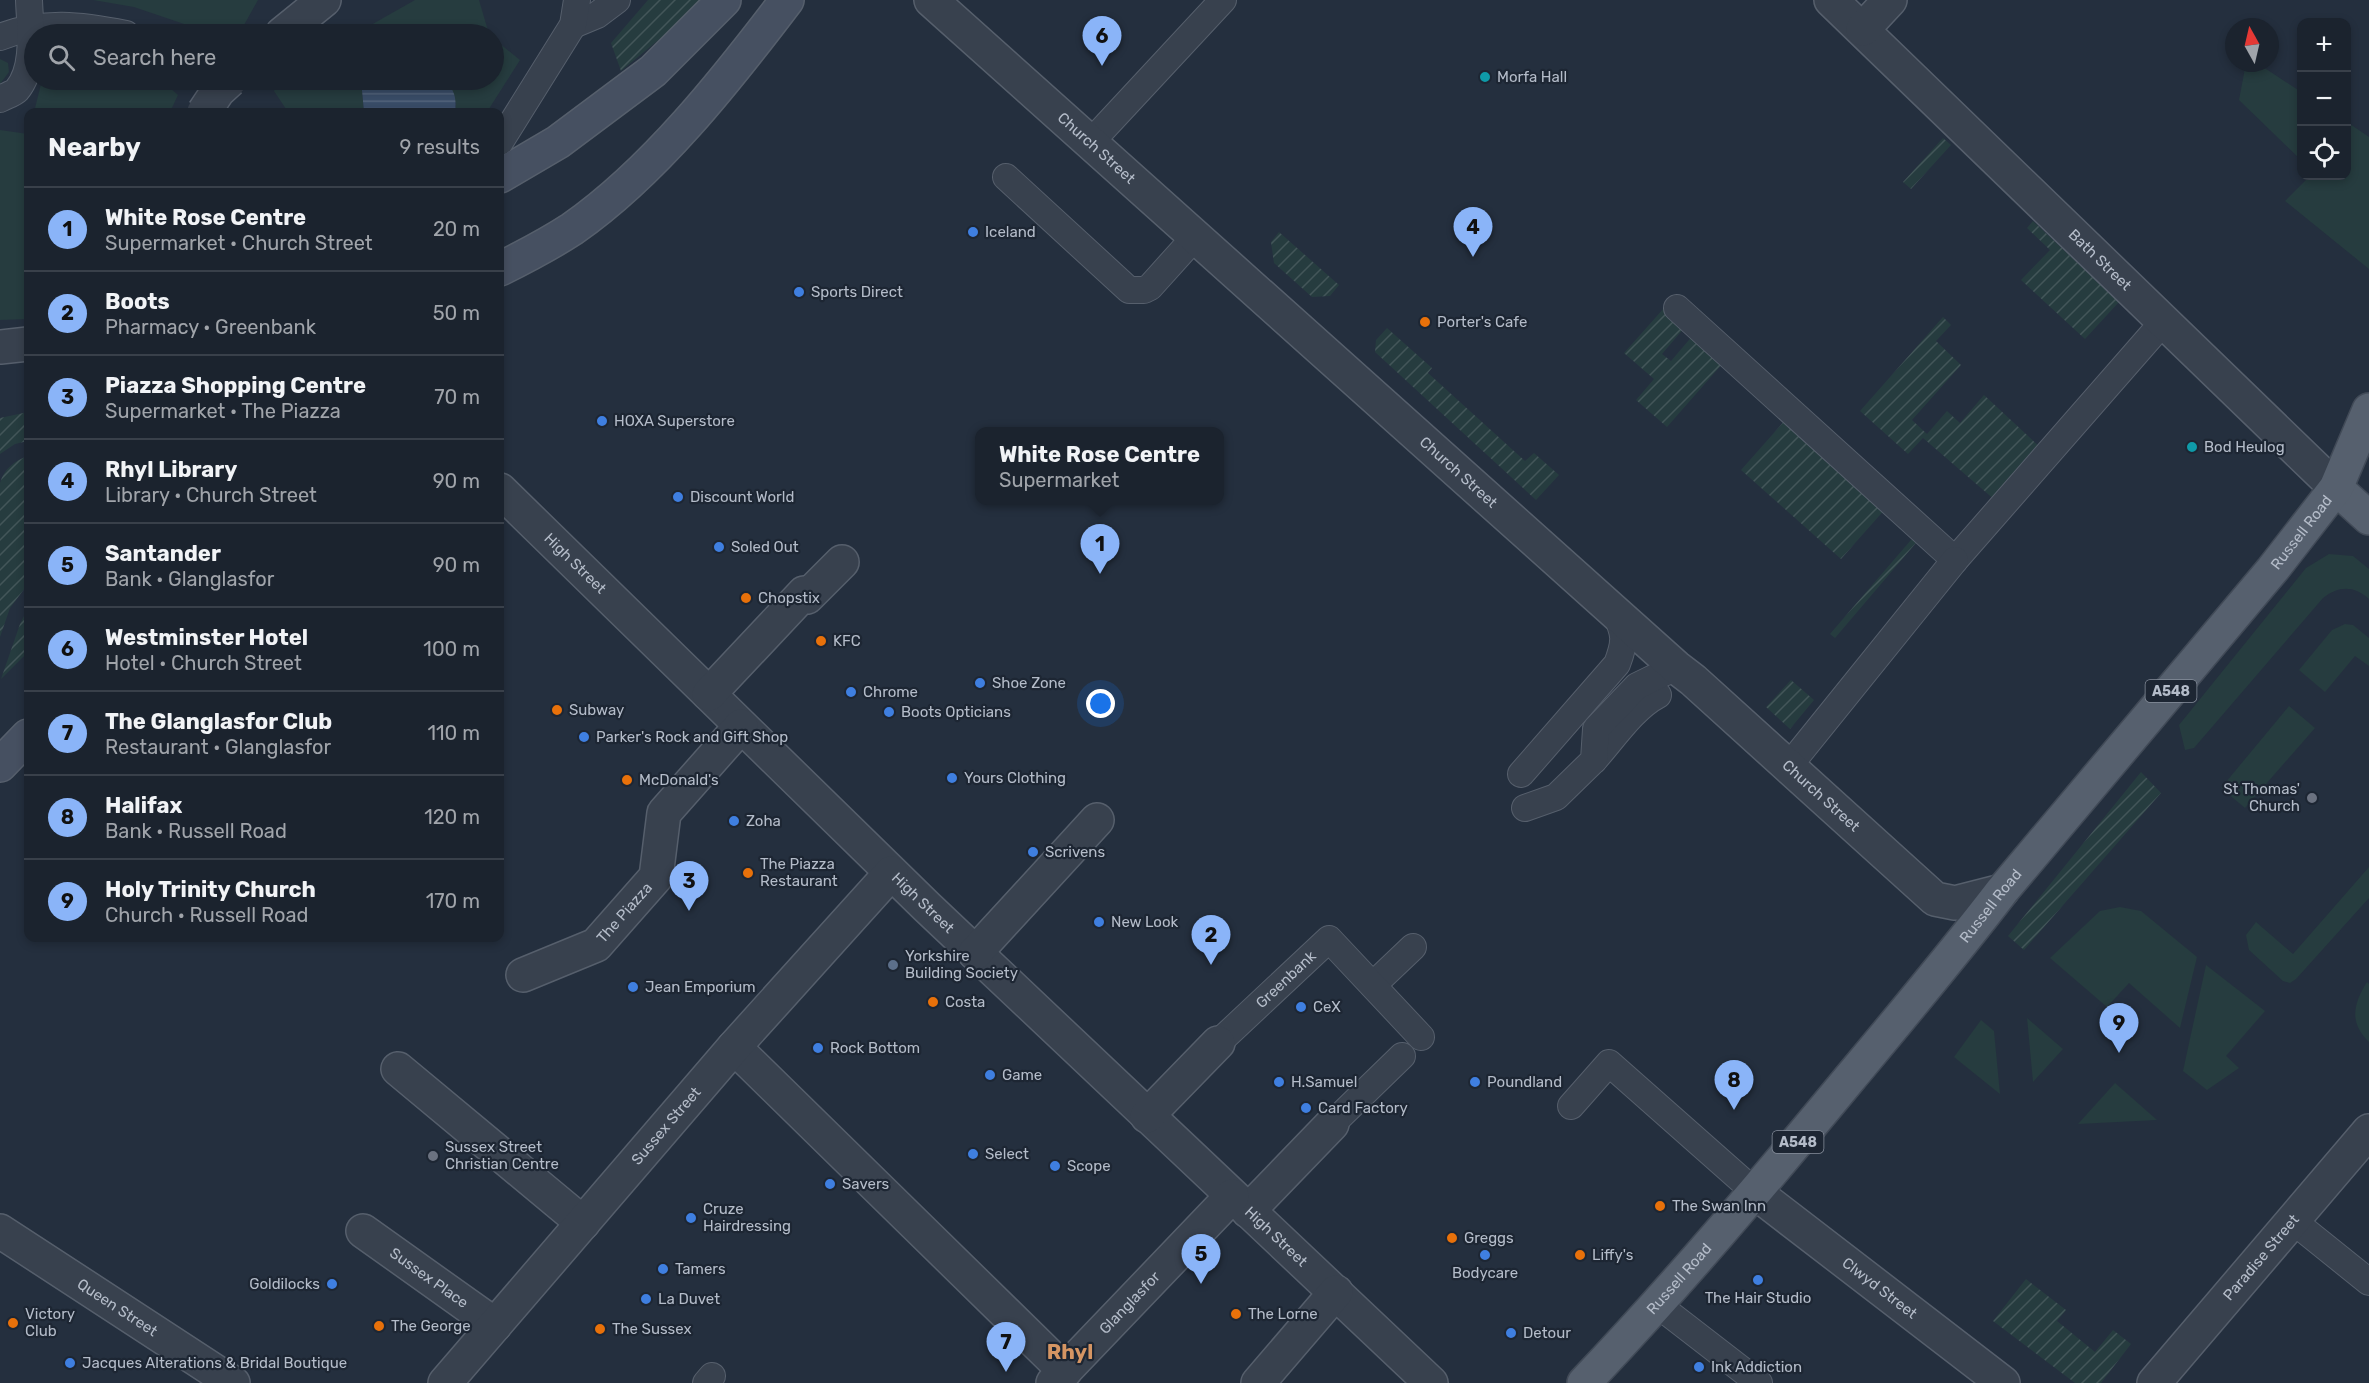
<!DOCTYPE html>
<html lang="en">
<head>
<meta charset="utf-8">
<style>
	body { margin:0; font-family:Rubik,sans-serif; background:#282f3a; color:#f1f3f6 }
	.controls { position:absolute; right:18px; top:18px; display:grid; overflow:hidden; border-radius:12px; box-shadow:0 3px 9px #0003 }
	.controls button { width:54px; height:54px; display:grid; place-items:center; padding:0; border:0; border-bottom:2px solid #39404a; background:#1b232e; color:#f1f3f6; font:30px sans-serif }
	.compass { position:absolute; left:2225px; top:18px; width:54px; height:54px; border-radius:50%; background:#1b232e; box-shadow:0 3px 9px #0003; rotate:352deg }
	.you { position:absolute; left:1101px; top:704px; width:21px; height:21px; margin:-15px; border:4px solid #fff; border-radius:50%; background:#1a73e8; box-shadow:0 0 0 9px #1a73e833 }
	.badge { display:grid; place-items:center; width:39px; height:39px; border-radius:50%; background:#8ab4f8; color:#111; font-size:20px; font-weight:700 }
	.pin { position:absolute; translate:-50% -50px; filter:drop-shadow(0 2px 3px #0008) }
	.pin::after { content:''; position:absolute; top:32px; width:21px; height:18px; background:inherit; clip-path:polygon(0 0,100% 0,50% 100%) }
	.popup { position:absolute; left:975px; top:427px; width:249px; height:78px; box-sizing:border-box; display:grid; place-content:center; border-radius:12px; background:#1b232e; filter:drop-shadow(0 2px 4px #0005); font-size:20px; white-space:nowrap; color:#a0a4aa }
	.popup b { font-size:22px; color:#f1f3f6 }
	.popup::after { content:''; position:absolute; left:50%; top:100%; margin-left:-12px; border:12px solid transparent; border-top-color:#1b232e }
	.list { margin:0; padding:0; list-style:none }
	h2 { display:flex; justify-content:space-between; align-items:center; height:78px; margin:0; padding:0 24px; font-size:26px }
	h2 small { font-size:20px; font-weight:400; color:#a0a4aa }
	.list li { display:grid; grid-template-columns:39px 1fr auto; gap:18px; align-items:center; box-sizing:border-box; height:84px; padding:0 24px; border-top:2px solid #39404a }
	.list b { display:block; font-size:22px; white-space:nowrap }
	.list p { margin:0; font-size:20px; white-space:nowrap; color:#a0a4aa }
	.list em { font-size:20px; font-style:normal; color:#a0a4aa }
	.icon { flex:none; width:33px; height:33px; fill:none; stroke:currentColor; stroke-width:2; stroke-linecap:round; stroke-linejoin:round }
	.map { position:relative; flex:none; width:2369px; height:1383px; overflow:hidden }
	.search { position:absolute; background:#1b232e; box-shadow:0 3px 9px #0003; left:24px; top:24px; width:480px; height:66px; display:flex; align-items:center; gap:15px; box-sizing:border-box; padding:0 21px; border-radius:33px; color:#a0a4aa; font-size:22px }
	.panel { position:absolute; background:#1b232e; box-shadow:0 3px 9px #0003; left:24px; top:108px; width:480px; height:834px; border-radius:12px }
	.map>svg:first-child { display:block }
	.grass { fill:#263c3f }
	.garden { fill:url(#garden-furrows) }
	.water { fill:url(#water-rules) }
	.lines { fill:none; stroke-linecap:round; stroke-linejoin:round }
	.service-casing { stroke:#565f6c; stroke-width:28 }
	.pedestrian-casing { stroke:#565f6c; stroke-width:36 }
	.minor-casing { stroke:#565f6c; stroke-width:36 }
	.tertiary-casing { stroke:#565f6c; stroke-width:36 }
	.secondary-casing { stroke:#565f6c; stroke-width:36 }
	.primary-casing { stroke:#414a57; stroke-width:36 }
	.service { stroke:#38414e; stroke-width:26 }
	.pedestrian { stroke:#38414e; stroke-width:33 }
	.minor { stroke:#38414e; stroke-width:33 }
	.tertiary { stroke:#38414e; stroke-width:33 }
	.secondary { stroke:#465061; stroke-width:33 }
	.primary { stroke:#56606e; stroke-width:33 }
	.pedestrian-bridge-casing { stroke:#565f6c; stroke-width:36; stroke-linecap:butt }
	.pedestrian-bridge { stroke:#38414e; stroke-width:33 }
	.culture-dot { fill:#0f9aa8; stroke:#1d2633; stroke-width:2 }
	.shop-dot { fill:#3f7fe0; stroke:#1d2633; stroke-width:2 }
	.food-dot { fill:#e8710a; stroke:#1d2633; stroke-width:2 }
	.worship-dot { fill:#6b7280; stroke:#1d2633; stroke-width:2 }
	.service-dot { fill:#5c6f8a; stroke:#1d2633; stroke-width:2 }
	.labels { text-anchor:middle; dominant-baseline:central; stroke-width:4.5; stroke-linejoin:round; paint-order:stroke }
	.shield { fill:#1d2633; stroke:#878f9c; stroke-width:1.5 }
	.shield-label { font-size:14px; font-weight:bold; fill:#b4bcc9 }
	.poi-label { font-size:15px; fill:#b4bcc9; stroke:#1d2633; text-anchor:start }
	.street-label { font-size:15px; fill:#b4bcc9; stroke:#1d2633 }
	.district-label { font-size:21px; font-weight:bold; fill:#d59563; stroke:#1d2633 }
</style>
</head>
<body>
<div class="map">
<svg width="2369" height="1383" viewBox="0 0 2369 1383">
	<defs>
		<pattern id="garden-furrows" width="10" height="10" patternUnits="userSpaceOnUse" patternTransform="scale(1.5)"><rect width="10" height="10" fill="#263c3f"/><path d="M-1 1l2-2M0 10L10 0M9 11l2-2" fill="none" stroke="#435659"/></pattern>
		<pattern id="water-rules" width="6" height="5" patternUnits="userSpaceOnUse" patternTransform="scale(1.5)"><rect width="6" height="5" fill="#394c67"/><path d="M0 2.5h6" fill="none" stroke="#53647b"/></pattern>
	</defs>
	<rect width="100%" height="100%" fill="#242f3e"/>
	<g class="grass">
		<path d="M93,0h165l-19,34h-38l-17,-10 -50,-17z"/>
		<path d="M415,0h64l10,34h-134z"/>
		<path d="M494,39l26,21 -33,52h-32l1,-9 -16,-23h54z"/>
		<path d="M0,59l8,4 1,9 -9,12z"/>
		<path d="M2246,63h11l44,29v68l-62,-60z"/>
		<path d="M42,80h119l17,15 -8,17h-136z"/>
		<path d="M279,80h82l3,32h-76l-14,-21z"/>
		<path d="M2347,122l22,15v132l-84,-68 25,-25h36z"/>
		<path d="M0,130l28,4v185l-28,1z"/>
		<path d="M2329,554l24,2 16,13v30c-15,-14 -31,-13 -46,-1l-129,150 -9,2 -6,-25 127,-157z"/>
		<path d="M2345,624l8,1 16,13v28l-14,-10 -30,36 -26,-22 33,-40z"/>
		<path d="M2289,706l26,22 -70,80 -24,-20z"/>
		<path d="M2369,867v31l-73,81 -6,4 -7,-2 -34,-31 -3,-15 10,-13 37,32z"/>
		<path d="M2120,907l21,4 56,46 -17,71 -51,-45 -22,24 -57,-49 50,-47z"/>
		<path d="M2206,965l59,46 -39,45 13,12 -32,22 -24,-19z"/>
		<path d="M2367,982l2,2v58c-20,-19 -16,-38 -2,-60z"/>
		<path d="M2027,1018l36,31 -30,33z"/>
		<path d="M1981,1020l13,11 6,63 -46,-37z"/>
		<path d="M2115,1083l42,37 -79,4z"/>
	</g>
	<g class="garden">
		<path d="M648,0h53l-28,28 -52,43 -10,-28z"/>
		<path d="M1943,138l8,7 -40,44 -8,-7z"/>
		<path d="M2033,221l86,81 -34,37 -64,-59 29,-30 -23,-22z"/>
		<path d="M1279,232l60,53 -9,11 -18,1 -38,-34 -3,-21z"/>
		<path d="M1664,308l21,19 -23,27 9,7 23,-27 30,28 -57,65 -31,-27 18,-21 -30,-26z"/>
		<path d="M1943,317l8,8 -15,16 25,24 -49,55 15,14 20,-23 13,12 24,-28 58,54 -46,52 -73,-63 -15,16 -48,-43z"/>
		<path d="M1387,328l45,40 -4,5 97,88 9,-8 25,22 -23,25 -161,-148 1,-12z"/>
		<path d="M28,412v29l-13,3 -15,10v-36z"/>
		<path d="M1787,418l100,89 -46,52 -100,-89z"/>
		<path d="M28,456v128l-18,24 -10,29v-154c4,-14 14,-22 28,-27z"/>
		<path d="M1917,533l4,4 -86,101 -5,-4z"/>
		<path d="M28,608v44l-27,27 19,-55z"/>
		<path d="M1791,680l23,20 -24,29 -24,-22z"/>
		<path d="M2141,772l20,21 -137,157 -16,-14z"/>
		<path d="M2026,1279l40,31 -9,11 38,31 18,-22 18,14 -30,39h-26l-82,-62z"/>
	</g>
	<path class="water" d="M361,80h79c14,5 17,18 15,32h-91z"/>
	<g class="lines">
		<g class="service-casing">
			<g id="service">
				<path d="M573,25l24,-10 20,-15"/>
				<path d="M0,37c44,-17 81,-12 126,-3"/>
				<path d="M0,99c5,-3 13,-5 17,-9 19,-23 13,-62 12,-90"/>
				<path d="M500,142l73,-117 4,-25"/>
				<path d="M1090,143l133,-143"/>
				<path d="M1006,177l123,113h15l6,-3 45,-50"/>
				<path d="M1677,308l278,252 210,-240"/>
				<path d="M1594,760c19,-21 39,-52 64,-65"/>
				<path d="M1788,767l167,-207"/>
				<path d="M1521,774l96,-110c9,-23 8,-30 -2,-52"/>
				<path d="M1525,808l31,-11 38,-37 2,-31 41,-43 39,-19"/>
				<path d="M1373,985l40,-38"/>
				<path id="s1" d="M1218,1043l111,-104 92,98"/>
				<path d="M1571,1106l38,-43 147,130"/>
				<path d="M1332,1124l70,-68"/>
				<path d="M2293,1221l76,61"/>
				<path d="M1658,1305l101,78"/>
				<path d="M706,1383l6,-7"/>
			</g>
		</g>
		<g class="pedestrian-casing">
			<g id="pedestrian">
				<path d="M282,34l42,-34"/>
				<path d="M0,347l28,-3"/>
				<path id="s2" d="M500,490l427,417 504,476"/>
				<path d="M709,694l95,-101 3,4 35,-35"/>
				<path d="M975,953l122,-133"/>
				<path id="s3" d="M523,975l73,-30 60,-68 8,-64 77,-87"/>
				<path d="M734,1047l331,324"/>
				<path d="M398,1069l185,154"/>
				<path d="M1147,1116l71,-73"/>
				<path d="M1248,1211l84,-87"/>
				<path id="s4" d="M363,1231l132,94"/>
				<path id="s5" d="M445,1383l289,-336 157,-174"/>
				<path id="s6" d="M1053,1383l179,-187"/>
				<path d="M1258,1383l78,-91"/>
			</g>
		</g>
		<g class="minor-casing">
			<g id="minor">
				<path id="s7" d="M931,0l745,667 17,13 242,219 20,4 47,-12"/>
				<path id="s8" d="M1831,0l505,488"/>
				<path d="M1863,29l27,-29"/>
				<path id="s9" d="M1756,1193l247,190"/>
				<path id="s10" d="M2154,1383l215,-252"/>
			</g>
		</g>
		<g class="tertiary-casing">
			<g id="tertiary">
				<path id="s11" d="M0,1231l233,152"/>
			</g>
		</g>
		<g class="secondary-casing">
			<g id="secondary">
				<path d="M500,176l58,-34 95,-71 71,-71"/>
				<path d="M500,269c24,-12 49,-25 72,-40 82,-57 155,-150 215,-229"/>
				<path d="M0,765l28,-29"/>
			</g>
		</g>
		<g class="primary-casing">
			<g id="primary">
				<path d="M2336,488l33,30"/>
				<path id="s12" d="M1584,1383c93,-98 180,-201 266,-305 51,-61 103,-123 152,-187l271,-322 63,-81 33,-78"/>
			</g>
		</g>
		<use href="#service" class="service"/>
		<use href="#pedestrian" class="pedestrian"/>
		<use href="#minor" class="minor"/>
		<use href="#tertiary" class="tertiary"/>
		<use href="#secondary" class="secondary"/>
		<use href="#primary" class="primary"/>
		<g class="pedestrian-bridge-casing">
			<path id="pedestrian-bridge" d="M204,112l14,-21 12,-11"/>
		</g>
		<use href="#pedestrian-bridge" class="pedestrian-bridge"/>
	</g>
	<g class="culture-dot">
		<circle cx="1485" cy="77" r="6"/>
		<circle cx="2192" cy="447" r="6"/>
	</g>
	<g class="shop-dot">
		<circle cx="973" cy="232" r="6"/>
		<circle cx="799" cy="292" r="6"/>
		<circle cx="602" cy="421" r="6"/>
		<circle cx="678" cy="497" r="6"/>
		<circle cx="719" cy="547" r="6"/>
		<circle cx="980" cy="683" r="6"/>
		<circle cx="851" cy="692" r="6"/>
		<circle cx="889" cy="712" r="6"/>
		<circle cx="584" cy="737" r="6"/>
		<circle cx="952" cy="778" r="6"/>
		<circle cx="734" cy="821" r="6"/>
		<circle cx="1033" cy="852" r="6"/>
		<circle cx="1099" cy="922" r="6"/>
		<circle cx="633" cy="987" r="6"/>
		<circle cx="1301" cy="1007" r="6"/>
		<circle cx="818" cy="1048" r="6"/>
		<circle cx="990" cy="1075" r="6"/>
		<circle cx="1279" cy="1082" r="6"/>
		<circle cx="1475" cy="1082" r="6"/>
		<circle cx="1306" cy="1108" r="6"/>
		<circle cx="973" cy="1154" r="6"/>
		<circle cx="1055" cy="1166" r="6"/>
		<circle cx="830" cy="1184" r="6"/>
		<circle cx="691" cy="1218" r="6"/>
		<circle cx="1485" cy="1255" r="6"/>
		<circle cx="663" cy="1269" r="6"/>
		<circle cx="1758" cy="1280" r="6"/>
		<circle cx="332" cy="1284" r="6"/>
		<circle cx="646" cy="1299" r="6"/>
		<circle cx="1511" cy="1333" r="6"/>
		<circle cx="70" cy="1363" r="6"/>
		<circle cx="1699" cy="1367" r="6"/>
	</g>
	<g class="food-dot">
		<circle cx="1425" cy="322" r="6"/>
		<circle cx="746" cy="598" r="6"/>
		<circle cx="821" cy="641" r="6"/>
		<circle cx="557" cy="710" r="6"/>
		<circle cx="627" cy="780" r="6"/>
		<circle cx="748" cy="873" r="6"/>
		<circle cx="933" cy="1002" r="6"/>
		<circle cx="1660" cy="1206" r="6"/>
		<circle cx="1452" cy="1238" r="6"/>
		<circle cx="1580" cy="1255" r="6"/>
		<circle cx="1236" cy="1314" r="6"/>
		<circle cx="13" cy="1323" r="6"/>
		<circle cx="379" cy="1326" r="6"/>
		<circle cx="600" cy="1329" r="6"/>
	</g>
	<g class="worship-dot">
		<circle cx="2312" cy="798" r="6"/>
		<circle cx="433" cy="1156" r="6"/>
	</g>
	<circle class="service-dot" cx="893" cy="965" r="6"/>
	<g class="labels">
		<g class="shield">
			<rect x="2145.5" y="680" width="51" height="22" rx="4.5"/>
			<rect x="1772.5" y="1131" width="51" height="22" rx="4.5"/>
		</g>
		<g class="shield-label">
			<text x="2171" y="691">A548</text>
			<text x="1798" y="1142">A548</text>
		</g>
		<g class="poi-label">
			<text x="1497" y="77">Morfa Hall</text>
			<text x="985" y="232">Iceland</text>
			<text x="811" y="292">Sports Direct</text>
			<text x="1437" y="322">Porter's Cafe</text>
			<text x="614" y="421">HOXA Superstore</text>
			<text x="2204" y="447">Bod Heulog</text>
			<text x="690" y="497">Discount World</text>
			<text x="731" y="547">Soled Out</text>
			<text x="758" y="598">Chopstix</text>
			<text x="833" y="641">KFC</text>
			<text x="992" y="683">Shoe Zone</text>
			<text x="863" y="692">Chrome</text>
			<text x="569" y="710">Subway</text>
			<text x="901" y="712">Boots Opticians</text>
			<text x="596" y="737">Parker's Rock and Gift Shop</text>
			<text x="964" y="778">Yours Clothing</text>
			<text x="639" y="780">McDonald's</text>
			<text x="2300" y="789" text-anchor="end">St Thomas'<tspan x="2300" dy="17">Church</tspan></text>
			<text x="746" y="821">Zoha</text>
			<text x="1045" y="852">Scrivens</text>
			<text x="760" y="864">The Piazza<tspan x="760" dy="17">Restaurant</tspan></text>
			<text x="1111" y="922">New Look</text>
			<text x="905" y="956">Yorkshire<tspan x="905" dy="17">Building Society</tspan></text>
			<text x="645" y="987">Jean Emporium</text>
			<text x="945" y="1002">Costa</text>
			<text x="1313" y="1007">CeX</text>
			<text x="830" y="1048">Rock Bottom</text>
			<text x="1002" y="1075">Game</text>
			<text x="1291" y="1082">H.Samuel</text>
			<text x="1487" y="1082">Poundland</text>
			<text x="1318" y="1108">Card Factory</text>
			<text x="445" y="1147">Sussex Street<tspan x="445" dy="17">Christian Centre</tspan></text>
			<text x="985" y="1154">Select</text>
			<text x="1067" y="1166">Scope</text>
			<text x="842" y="1184">Savers</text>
			<text x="1672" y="1206">The Swan Inn</text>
			<text x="703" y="1209">Cruze<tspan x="703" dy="17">Hairdressing</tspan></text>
			<text x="1464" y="1238">Greggs</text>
			<text x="1592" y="1255">Liffy's</text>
			<text x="675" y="1269">Tamers</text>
			<text x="1485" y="1273" text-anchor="middle">Bodycare</text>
			<text x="320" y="1284" text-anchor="end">Goldilocks</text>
			<text x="1758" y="1298" text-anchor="middle">The Hair Studio</text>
			<text x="658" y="1299">La Duvet</text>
			<text x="25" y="1314">Victory<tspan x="25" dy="17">Club</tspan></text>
			<text x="1248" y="1314">The Lorne</text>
			<text x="391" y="1326">The George</text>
			<text x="612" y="1329">The Sussex</text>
			<text x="1523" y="1333">Detour</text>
			<text x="82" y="1363">Jacques Alterations &amp; Bridal Boutique</text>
			<text x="1711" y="1367">Ink Addiction</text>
		</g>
		<g class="street-label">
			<text stroke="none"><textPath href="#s7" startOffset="222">Church Street</textPath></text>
			<text stroke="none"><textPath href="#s8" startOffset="374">Bath Street</textPath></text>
			<text stroke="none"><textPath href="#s7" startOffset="708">Church Street</textPath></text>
			<text stroke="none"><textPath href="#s12" startOffset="1113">Russell Road</textPath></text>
			<text stroke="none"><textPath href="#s2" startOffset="105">High Street</textPath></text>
			<text stroke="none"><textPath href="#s7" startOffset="1194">Church Street</textPath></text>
			<text stroke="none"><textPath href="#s2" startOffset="591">High Street</textPath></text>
			<text stroke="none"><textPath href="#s12" startOffset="627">Russell Road</textPath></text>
			<text stroke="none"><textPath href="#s3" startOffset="122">The Piazza</textPath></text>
			<text stroke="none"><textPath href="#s1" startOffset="93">Greenbank</textPath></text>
			<text stroke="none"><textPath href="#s5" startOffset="339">Sussex Street</textPath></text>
			<text stroke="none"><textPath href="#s2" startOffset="1077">High Street</textPath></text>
			<text stroke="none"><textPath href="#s10" startOffset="165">Paradise Street</textPath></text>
			<text stroke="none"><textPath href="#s4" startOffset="81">Sussex Place</textPath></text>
			<text stroke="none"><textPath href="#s12" startOffset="141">Russell Road</textPath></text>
			<text stroke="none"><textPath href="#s9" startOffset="156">Clwyd Street</textPath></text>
			<text stroke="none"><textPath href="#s6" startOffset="111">Glanglasfor</textPath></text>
			<text stroke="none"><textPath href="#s11" startOffset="140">Queen Street</textPath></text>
		</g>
		<g class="district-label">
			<text x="1070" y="1351">Rhyl</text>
		</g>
	</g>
</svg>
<div class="controls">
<button>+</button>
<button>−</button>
<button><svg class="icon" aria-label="locate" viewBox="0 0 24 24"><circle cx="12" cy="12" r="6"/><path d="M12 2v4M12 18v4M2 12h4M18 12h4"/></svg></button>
</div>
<svg class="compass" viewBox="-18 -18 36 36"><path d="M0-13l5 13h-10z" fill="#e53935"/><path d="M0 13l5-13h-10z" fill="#a0a4aa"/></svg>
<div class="you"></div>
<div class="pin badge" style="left:1100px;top:574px">1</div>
<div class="popup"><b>White Rose Centre</b>Supermarket</div>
<div class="pin badge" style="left:1211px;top:965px">2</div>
<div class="pin badge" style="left:689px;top:911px">3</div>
<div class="pin badge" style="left:1473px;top:257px">4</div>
<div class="pin badge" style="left:1201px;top:1284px">5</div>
<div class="pin badge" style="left:1102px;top:66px">6</div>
<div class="pin badge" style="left:1006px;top:1372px">7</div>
<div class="pin badge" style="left:1734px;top:1110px">8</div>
<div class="pin badge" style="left:2119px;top:1053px">9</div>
<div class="search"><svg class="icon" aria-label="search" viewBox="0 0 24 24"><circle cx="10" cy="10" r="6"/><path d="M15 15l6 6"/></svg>Search here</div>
<section class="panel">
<h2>Nearby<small>9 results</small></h2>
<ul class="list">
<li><span class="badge">1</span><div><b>White Rose Centre</b><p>Supermarket · Church Street</p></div><em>20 m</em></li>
<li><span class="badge">2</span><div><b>Boots</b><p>Pharmacy · Greenbank</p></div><em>50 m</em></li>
<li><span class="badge">3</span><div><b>Piazza Shopping Centre</b><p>Supermarket · The Piazza</p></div><em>70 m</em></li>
<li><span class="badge">4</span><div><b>Rhyl Library</b><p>Library · Church Street</p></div><em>90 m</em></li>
<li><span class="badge">5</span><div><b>Santander</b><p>Bank · Glanglasfor</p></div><em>90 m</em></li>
<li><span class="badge">6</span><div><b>Westminster Hotel</b><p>Hotel · Church Street</p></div><em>100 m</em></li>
<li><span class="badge">7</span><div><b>The Glanglasfor Club</b><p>Restaurant · Glanglasfor</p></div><em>110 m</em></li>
<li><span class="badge">8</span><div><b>Halifax</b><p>Bank · Russell Road</p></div><em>120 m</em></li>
<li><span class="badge">9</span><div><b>Holy Trinity Church</b><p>Church · Russell Road</p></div><em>170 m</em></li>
</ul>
</section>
</div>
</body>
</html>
